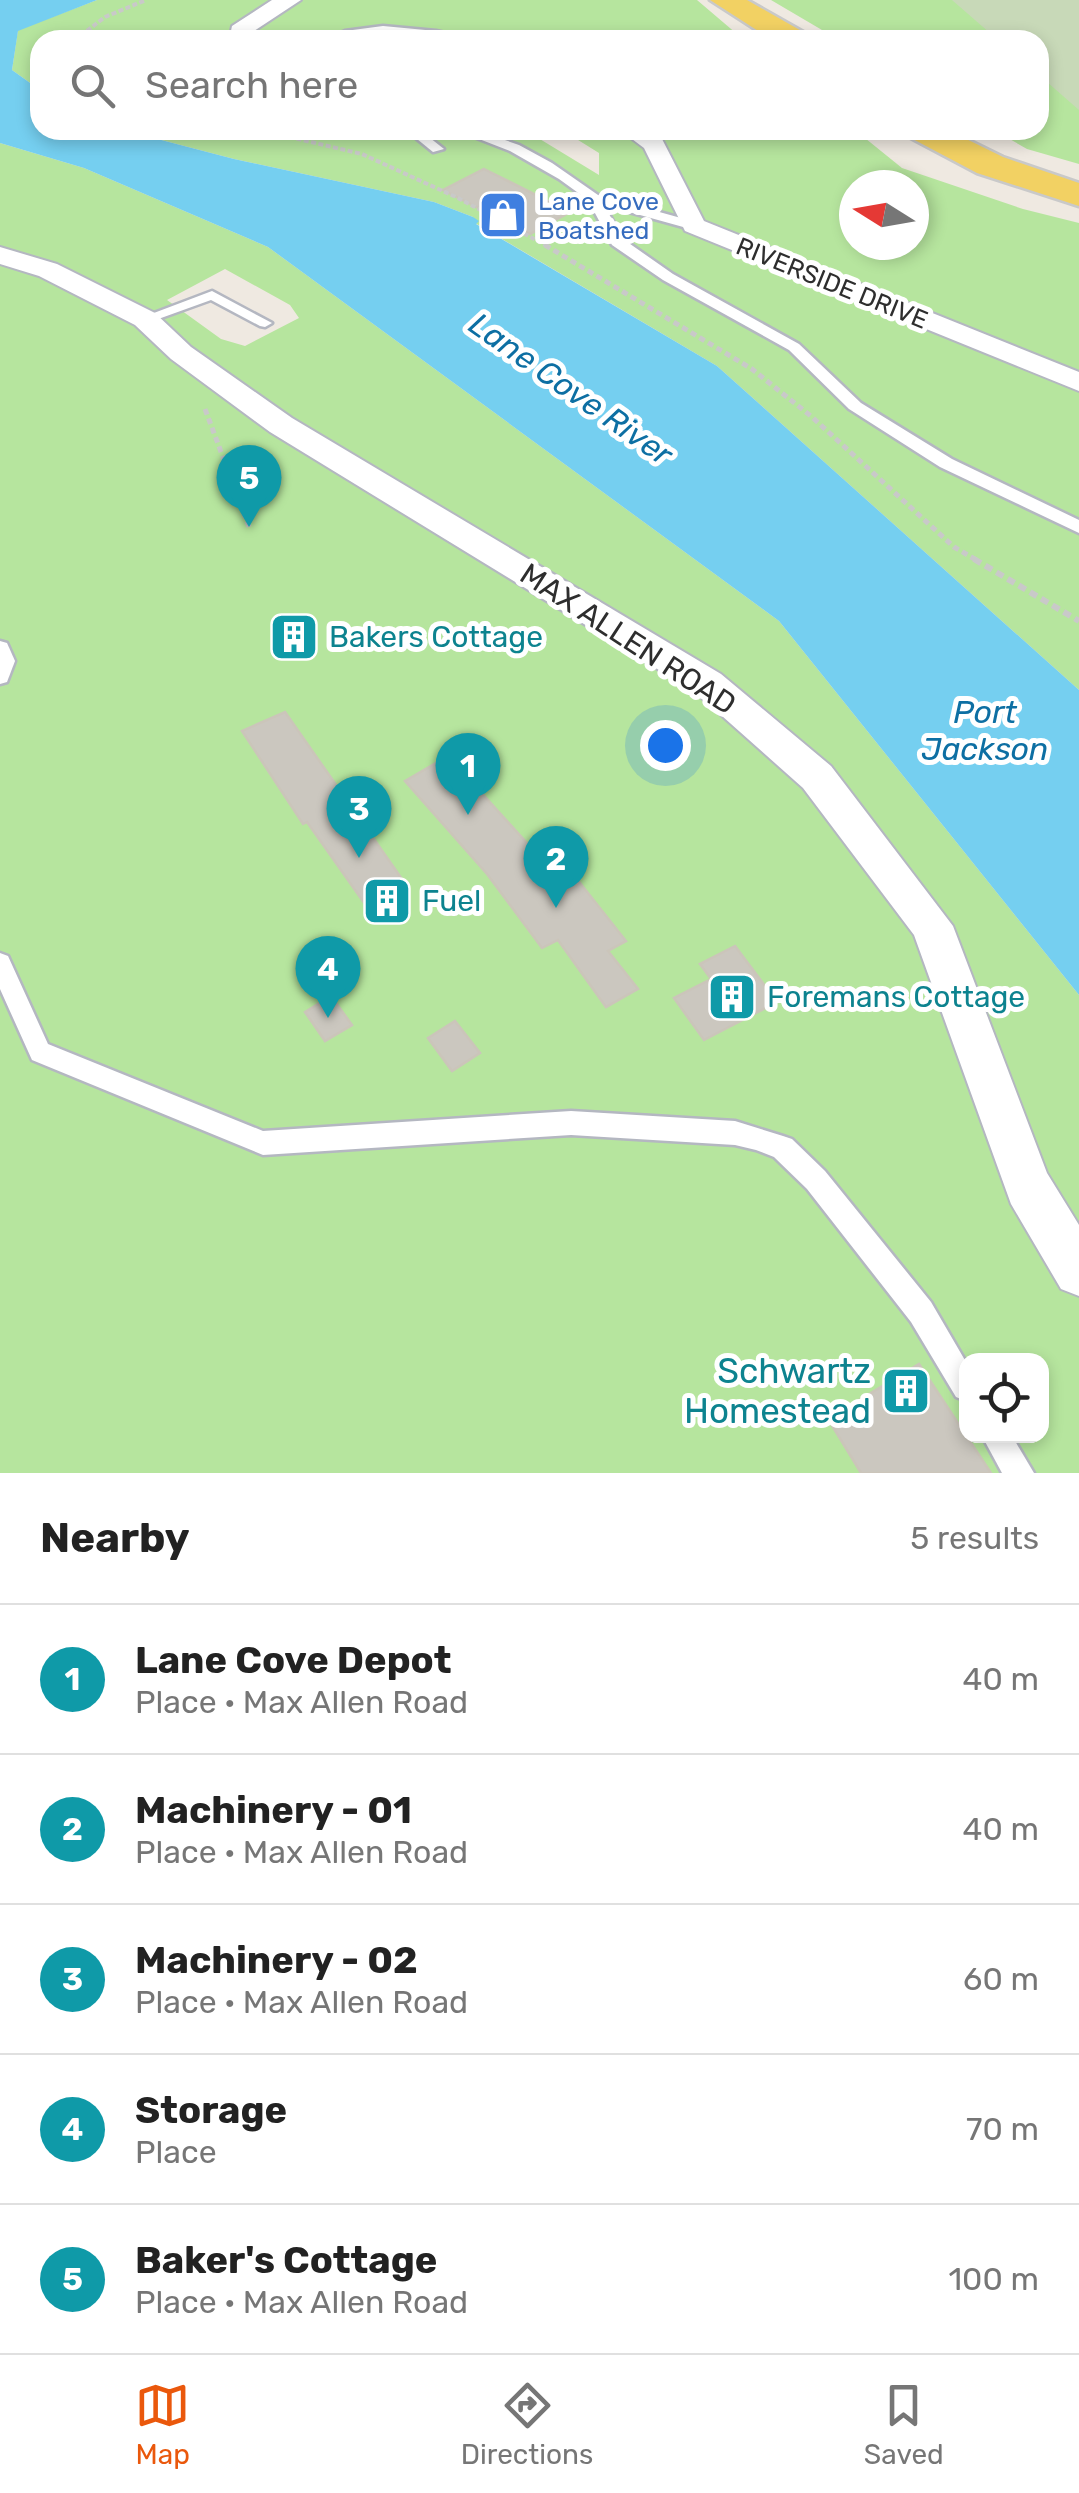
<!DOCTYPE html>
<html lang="en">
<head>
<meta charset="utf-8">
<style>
	body { margin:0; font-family:Rubik,sans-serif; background:#f2f2f2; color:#222 }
	.controls { position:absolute; right:30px; bottom:30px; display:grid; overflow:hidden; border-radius:20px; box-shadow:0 5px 15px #0003 }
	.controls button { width:90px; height:90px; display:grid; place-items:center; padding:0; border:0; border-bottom:2px solid #e0e0e0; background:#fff; color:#222; font:50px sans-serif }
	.compass { position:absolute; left:839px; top:170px; width:90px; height:90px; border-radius:50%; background:#fff; box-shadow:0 5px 15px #0003; rotate:281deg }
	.you { position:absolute; left:665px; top:745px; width:35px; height:35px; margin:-25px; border:8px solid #fff; border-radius:50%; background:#1a73e8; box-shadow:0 0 0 15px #1a73e833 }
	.badge { display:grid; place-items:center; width:65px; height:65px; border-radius:50%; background:#ea580c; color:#fff; font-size:32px; font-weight:700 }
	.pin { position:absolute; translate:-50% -82px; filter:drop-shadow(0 2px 5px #0008) }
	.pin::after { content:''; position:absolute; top:52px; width:35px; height:30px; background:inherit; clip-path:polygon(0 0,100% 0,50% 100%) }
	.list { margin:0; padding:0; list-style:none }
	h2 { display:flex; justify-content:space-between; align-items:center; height:130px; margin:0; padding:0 40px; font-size:42px }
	h2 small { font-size:32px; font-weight:400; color:#767676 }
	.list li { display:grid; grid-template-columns:65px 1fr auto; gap:30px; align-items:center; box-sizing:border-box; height:150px; padding:0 40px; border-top:2px solid #e0e0e0 }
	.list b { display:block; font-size:38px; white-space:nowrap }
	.list p { margin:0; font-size:32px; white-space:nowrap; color:#767676 }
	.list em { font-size:32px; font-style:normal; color:#767676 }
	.icon { flex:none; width:55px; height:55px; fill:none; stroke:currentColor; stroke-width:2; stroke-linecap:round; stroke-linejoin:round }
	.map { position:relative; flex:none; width:1079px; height:1473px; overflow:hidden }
	.search { position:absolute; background:#fff; box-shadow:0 5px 15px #0003; left:30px; right:30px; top:30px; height:110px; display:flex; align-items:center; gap:25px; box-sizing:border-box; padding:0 35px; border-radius:30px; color:#767676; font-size:38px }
	.sheet { height:880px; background:#fff }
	nav { display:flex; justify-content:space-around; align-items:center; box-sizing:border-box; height:140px; border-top:2px solid #e0e0e0; background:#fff; font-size:28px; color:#767676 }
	nav a { display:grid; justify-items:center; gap:5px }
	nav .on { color:#ea580c }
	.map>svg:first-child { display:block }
	.green { fill:#b6e59e; fill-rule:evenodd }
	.cemetery { fill:#c8d9b8 }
	.water { fill:#75cff0 }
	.building { fill:#cbc7bf; stroke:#cbc5ba; stroke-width:2.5 }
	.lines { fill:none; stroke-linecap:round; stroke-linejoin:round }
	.service-casing { stroke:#b4b7c1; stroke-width:5 }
	.minor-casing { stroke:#b4b7c1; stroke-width:4 }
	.primary-casing { stroke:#c9c9c9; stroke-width:5 }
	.path-far2 { stroke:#c9c9c9; stroke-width:4; stroke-dasharray:5 2.5; stroke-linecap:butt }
	.path-far1 { stroke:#c9c9c9; stroke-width:5; stroke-dasharray:6 4; stroke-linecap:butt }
	.path { stroke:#c9c9c9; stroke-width:6; stroke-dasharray:8 5; stroke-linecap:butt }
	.service { fill:#fff; fill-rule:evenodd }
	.minor { fill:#fff; fill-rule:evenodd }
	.primary { fill:#f2d163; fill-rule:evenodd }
	.labels { text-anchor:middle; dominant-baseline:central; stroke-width:10; stroke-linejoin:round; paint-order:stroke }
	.far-shop-label { font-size:25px; fill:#366cbe; stroke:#fff; text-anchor:start }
	.far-street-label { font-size:25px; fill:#2e2e2e; stroke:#fff }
	.culture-label { font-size:30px; fill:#0d838f; stroke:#fff; text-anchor:start }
	.street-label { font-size:30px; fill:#2e2e2e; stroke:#fff }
	.water-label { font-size:32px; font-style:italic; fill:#0d6fa3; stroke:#fff }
	.near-culture-label { font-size:35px; fill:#0d838f; stroke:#fff; text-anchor:end }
</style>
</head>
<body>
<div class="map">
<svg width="1079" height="1473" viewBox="0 0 1079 1473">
	<rect width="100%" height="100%" fill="#efe9e1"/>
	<g class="green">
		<path d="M97,0h600l47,40h-704v50l-28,-20 6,-40z"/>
		<path d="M771,0h308v164l-52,-15 -33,-19h45v-90h-200z"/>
		<path d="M123,130h402l74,45v-22l-37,-23h293l47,38 121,41 56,14v467l-362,-324 -242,-143 -2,-6 -39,-15 -200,-43zM854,185h60v60h-60z"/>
		<path d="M0,143l84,25 184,79 511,374 300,374v478h-1079zM225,269l65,36 9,13 -54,28 -24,-7 -54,-39zM966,1360h76v76h-76z"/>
	</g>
	<path class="cemetery" d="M952,0h127v110l-40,-35v-35h-41z"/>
	<path class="water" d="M0,0h97l-79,31 -6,39 28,20v40h83l111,29 200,43 39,15 6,4 -3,3 241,142 362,324v305l-300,-374 -511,-374 -184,-79 -84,-25z"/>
	<g class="building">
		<path d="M484,169l86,43 -40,22 -87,-44z"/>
		<path d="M285,712l119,170 -5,2 9,15 -34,18 -67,-95 -4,2 -61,-93z"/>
		<path d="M448,756l88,97 14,-8 76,96 -18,10 30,38 -32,18 -48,-67 -16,8 -55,-74 -82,-93z"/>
		<path d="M735,946l42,56 -73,38 -30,-42 37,-19 -11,-15z"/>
		<path d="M331,996l21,29 -27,16 -20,-29z"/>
		<path d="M455,1021l25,32 -28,18 -24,-33z"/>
		<path d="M919,1364l72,109h-130l-33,-54z"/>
	</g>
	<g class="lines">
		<g class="service-casing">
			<g id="service">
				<path d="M383,26l53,5 41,9 -94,-8 -57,8 19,-9z"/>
				<path d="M406,130h14l24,19 -11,3z"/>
				<path d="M456,130h20l43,15 33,18 46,32 101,28v6l-5,1 -90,-25 19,34 50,35 126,70 62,59 91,56 127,61v13l-139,-66 -91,-58 -60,-59 -126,-70 -51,-35 -24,-45 -29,-21 -49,-28z"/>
				<path d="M212,291l60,32 -7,4 -5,-1 -49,-26 -61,22 -5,1 -7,-4z"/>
				<path d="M0,641l7,2 8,18 -8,21 -7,2z"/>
				<path d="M0,953l8,3 40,88 215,87 308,-20 164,10 48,15 9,3 33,32 106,131 35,60v39l-10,-4 -45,-75 -104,-133 -33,-32 -18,-7 -21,-5 -164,-10 -308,20 -231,-95 -32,-71z"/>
				<path d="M982,1436h30l22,37h-32z"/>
			</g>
		</g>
		<g class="minor-casing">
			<g id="minor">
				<path d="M272,0h29l-50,33v7h-22l3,-14z"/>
				<path d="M620,130h28l14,9 42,82 375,151v19l-394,-160 -41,-83z"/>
				<path d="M0,247l57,17 98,49 36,34 101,71 429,256 110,92 122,160 94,247 32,52v71l-18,-7 -50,-85 -97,-269 -111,-147 -108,-96 -425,-260 -99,-73 -36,-34 -96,-49 -39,-12z"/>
			</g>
		</g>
		<g class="primary-casing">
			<g id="primary">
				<path d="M710,0h37l58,33 5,7h-38z"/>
				<path d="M904,130h44l55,27 76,26v23l-102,-33 -68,-36z"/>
			</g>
		</g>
		<g class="path-far2">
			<path d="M75,40l30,-23 41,-17"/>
			<path d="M260,130l102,24 96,44 91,49"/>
		</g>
		<g class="path-far1">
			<path d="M545,245l207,124 60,48 142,130 24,14"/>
			<path d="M205,409l44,118"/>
		</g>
		<path class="path" d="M974,559l105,62"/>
		<use href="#service" class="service"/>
		<use href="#minor" class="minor"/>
		<use href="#primary" class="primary"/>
	</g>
	<defs>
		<g id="shop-square" transform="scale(2.5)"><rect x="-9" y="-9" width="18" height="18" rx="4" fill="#3f7fe0" stroke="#fff"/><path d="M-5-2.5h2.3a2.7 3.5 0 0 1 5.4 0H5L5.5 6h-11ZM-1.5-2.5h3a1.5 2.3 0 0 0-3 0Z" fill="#fff"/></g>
		<g id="building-square" transform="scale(2.5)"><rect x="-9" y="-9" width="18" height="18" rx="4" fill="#0f9aa8" stroke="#fff"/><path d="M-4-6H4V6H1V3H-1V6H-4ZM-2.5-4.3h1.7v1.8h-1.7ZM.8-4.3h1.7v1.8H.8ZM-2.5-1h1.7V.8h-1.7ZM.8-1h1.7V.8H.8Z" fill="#fff"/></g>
	</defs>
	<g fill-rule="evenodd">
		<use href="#shop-square" x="503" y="215"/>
		<use href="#building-square" x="294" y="637"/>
		<use href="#building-square" x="387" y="901"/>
		<use href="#building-square" x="732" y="997"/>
		<use href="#building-square" x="906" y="1391"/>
	</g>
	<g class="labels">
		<g class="far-shop-label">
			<text x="538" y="201">Lane Cove<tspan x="538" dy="29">Boatshed</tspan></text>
		</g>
		<g class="far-street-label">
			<text transform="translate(832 283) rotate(22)">RIVERSIDE DRIVE</text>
		</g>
		<g class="culture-label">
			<text x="329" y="637">Bakers Cottage</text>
			<text x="422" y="901">Fuel</text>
			<text x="767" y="997">Foremans Cottage</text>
		</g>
		<g class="street-label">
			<text transform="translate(628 639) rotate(33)">MAX ALLEN ROAD</text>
		</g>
		<g class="water-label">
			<text transform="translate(571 389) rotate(35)">Lane Cove River</text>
			<text x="985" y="712">Port<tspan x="985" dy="37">Jackson</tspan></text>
		</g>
		<g class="near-culture-label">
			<text x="871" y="1371">Schwartz<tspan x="871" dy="40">Homestead</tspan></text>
		</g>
	</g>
</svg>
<div class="controls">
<button><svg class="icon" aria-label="locate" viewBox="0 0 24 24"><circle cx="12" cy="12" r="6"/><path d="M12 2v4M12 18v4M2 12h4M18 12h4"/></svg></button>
</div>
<svg class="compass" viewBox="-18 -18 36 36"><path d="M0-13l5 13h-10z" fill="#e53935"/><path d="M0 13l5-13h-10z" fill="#767676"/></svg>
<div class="you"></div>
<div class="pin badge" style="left:468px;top:815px;background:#0f9aa8">1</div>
<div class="pin badge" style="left:556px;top:908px;background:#0f9aa8">2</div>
<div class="pin badge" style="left:359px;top:858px;background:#0f9aa8">3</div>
<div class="pin badge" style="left:328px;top:1018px;background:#0f9aa8">4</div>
<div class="pin badge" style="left:249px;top:527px;background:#0f9aa8">5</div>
<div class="search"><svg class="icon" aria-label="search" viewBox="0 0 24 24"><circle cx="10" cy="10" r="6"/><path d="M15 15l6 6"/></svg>Search here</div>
</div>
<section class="sheet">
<h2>Nearby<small>5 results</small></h2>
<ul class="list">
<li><span class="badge" style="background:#0f9aa8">1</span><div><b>Lane Cove Depot</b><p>Place · Max Allen Road</p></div><em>40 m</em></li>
<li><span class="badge" style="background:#0f9aa8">2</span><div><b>Machinery - 01</b><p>Place · Max Allen Road</p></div><em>40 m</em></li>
<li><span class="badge" style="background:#0f9aa8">3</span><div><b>Machinery - 02</b><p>Place · Max Allen Road</p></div><em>60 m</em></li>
<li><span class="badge" style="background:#0f9aa8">4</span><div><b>Storage</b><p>Place</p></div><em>70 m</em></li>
<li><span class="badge" style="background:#0f9aa8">5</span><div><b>Baker's Cottage</b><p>Place · Max Allen Road</p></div><em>100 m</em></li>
</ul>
</section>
<nav>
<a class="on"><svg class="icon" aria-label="map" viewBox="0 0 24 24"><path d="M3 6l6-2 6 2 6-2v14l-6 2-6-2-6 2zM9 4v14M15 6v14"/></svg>Map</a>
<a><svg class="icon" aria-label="directions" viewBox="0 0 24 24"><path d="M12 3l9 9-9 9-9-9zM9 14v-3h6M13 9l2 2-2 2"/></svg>Directions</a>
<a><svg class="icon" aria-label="saved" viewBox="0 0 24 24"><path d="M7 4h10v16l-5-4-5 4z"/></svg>Saved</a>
</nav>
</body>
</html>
